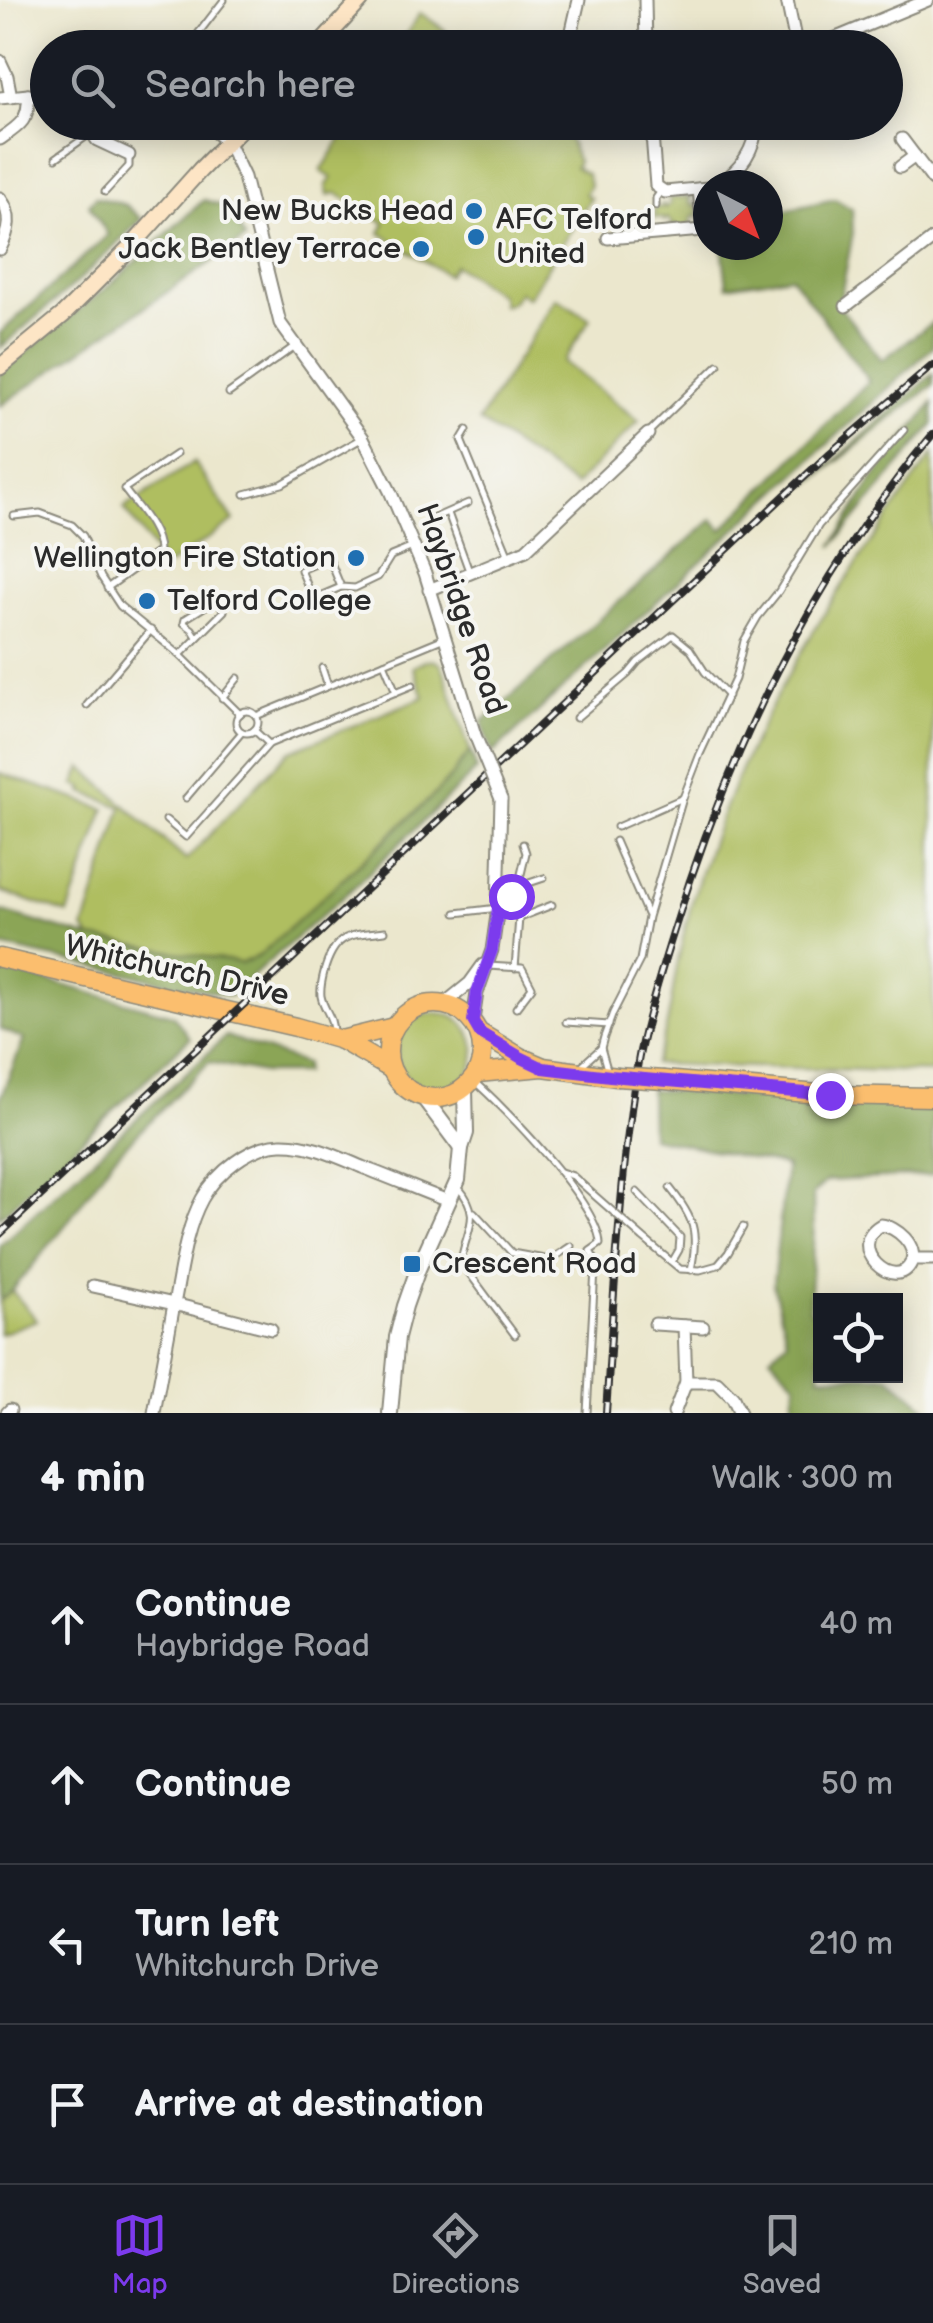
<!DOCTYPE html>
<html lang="en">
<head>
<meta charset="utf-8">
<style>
	body { margin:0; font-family:"Balsamiq Sans",sans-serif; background:#20242c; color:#f1f3f6 }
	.controls { position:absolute; right:30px; bottom:30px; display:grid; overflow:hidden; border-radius:0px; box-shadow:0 5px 25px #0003 }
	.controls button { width:90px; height:90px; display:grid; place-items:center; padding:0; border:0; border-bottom:2px solid #363941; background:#171b24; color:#f1f3f6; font:50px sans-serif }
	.compass { position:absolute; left:693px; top:170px; width:90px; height:90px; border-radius:50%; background:#171b24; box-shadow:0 5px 25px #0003; rotate:138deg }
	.stop { position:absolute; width:30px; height:30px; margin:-22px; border:8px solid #7c3aed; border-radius:50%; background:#fff }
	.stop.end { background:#7c3aed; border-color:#fff; box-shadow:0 2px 10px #0008 }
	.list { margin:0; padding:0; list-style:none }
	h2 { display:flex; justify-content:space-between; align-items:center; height:130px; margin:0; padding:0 40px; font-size:42px }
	h2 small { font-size:32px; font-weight:400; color:#9ea1a6 }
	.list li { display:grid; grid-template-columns:65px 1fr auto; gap:30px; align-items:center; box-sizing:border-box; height:160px; padding:0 40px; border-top:2px solid #363941 }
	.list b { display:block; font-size:38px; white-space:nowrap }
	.list p { margin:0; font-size:32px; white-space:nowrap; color:#9ea1a6 }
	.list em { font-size:32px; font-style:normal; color:#9ea1a6 }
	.icon { flex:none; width:55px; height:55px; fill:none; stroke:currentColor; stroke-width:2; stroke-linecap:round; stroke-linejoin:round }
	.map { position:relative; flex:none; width:933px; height:1413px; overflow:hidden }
	.search { position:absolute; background:#171b24; box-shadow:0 5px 25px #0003; left:30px; right:30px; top:30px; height:110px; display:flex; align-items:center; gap:25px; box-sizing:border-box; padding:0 35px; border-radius:55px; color:#9ea1a6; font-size:38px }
	.sheet { height:770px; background:#171b24 }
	nav { display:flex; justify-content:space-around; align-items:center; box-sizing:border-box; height:140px; border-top:2px solid #363941; background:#171b24; font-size:28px; color:#9ea1a6 }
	nav a { display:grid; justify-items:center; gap:5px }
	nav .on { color:#7c3aed }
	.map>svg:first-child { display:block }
	.green { fill:#afbe60; stroke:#6d7446; stroke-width:2.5 }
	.forest { fill:#8ba556; stroke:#5b6840; stroke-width:2.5 }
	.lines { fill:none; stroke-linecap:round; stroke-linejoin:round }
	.service-casing { stroke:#8b897c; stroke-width:9 }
	.minor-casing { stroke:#8b897c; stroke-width:15 }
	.tertiary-casing { stroke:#8b897c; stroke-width:18 }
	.secondary-casing { stroke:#8b897c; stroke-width:19 }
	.primary-casing { stroke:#8b897c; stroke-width:21 }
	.service { stroke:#fff; stroke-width:5 }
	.minor { stroke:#fff; stroke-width:11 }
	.tertiary { stroke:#fff; stroke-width:14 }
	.secondary { stroke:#fde5c5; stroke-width:15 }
	.primary { stroke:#fbbe6e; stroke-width:18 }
	.rail-casing { stroke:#2b2b2b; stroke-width:8 }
	.rail { stroke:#f6f6f2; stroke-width:4; stroke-dasharray:11; stroke-linecap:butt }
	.service-bridge-casing { stroke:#8b897c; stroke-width:9; stroke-linecap:butt }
	.minor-bridge-casing { stroke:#8b897c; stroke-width:15; stroke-linecap:butt }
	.primary-bridge-casing { stroke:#8b897c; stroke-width:21; stroke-linecap:butt }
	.service-bridge { stroke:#fff; stroke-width:5 }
	.minor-bridge { stroke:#fff; stroke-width:11 }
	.primary-bridge { stroke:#fbbe6e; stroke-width:18 }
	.route { stroke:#7c3aed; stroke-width:12 }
	.poi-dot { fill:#1f6fb2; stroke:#f6f6f2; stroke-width:4 }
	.labels { text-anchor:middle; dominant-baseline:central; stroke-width:8; stroke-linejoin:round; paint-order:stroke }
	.poi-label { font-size:30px; fill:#2b2b2b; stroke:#f6f6f2; text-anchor:end }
	.street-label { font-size:30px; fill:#2b2b2b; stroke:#f6f6f2 }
</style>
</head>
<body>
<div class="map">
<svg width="933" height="1413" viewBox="0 0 933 1413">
	<rect width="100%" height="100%" fill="#f6f6f2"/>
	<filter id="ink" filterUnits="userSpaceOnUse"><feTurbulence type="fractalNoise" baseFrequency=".01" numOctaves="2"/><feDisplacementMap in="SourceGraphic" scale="20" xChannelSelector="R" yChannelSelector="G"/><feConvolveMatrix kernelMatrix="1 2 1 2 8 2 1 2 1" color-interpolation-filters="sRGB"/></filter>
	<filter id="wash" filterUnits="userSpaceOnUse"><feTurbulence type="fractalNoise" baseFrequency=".0048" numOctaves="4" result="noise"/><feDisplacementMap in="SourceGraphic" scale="40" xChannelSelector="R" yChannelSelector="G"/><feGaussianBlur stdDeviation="2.25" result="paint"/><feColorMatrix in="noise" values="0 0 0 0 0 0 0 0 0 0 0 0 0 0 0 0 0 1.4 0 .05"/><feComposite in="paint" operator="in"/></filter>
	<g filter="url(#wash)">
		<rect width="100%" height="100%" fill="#ebe7cd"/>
		<g class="green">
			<path d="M420,13l25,17 -2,5 19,12h-64z"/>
			<path d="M351,123h193l25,16 9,23 -3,5 12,7 3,11 -5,9 6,4 -63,100 -9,-6 -8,11 -9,2 -1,-9 -47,-31 -7,10 -67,-42 5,-10 -49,-30 -8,2 -2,-9 6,-8 -11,-7z"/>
			<path d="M693,196l-4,4 5,6 4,-4 1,16 -4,-3 -5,6 4,5 -24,1 3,-3 -5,-6 -4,3 -1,-3h-8l-1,-10 8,-1 1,-3 3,4 5,-5 -3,-5z"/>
			<path d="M556,298l34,21 -27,43 76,59 -64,65 -96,-65z"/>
			<path d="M933,454v618l-279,-8c15,-33 17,-67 24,-103 7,-37 20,-82 33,-117 50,-143 134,-268 222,-390z"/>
			<path d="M194,462l40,59 -68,46 -42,-59z"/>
			<path d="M427,660h7l8,5 28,86 -17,23 -18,20 -176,162 -18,7 -150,-25 -7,-9 38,-122 -39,-15 1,-4 -9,-3 7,-18 104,93 102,-108 136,-55 -11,-30z"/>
			<path d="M0,773l105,36 -37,105 -68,-23z"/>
			<circle cx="436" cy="1052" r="39"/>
			<path d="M12,1291l25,29 -37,14v-33z"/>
		</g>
		<g class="forest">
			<path d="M96,197l30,8 16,14 -66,64 -76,65v-15l108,-98 -19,-30z"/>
			<path d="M835,199l17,10 1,24 -14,73 43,54 51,-38v25l-441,407 -10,-32 231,-203 9,11 147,-149 -78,-105 -64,10 -5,-41h46v-31z"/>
			<path d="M204,200l25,7 16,32 -245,167v-33l111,-89z"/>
			<path d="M933,374v11l-125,100z"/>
			<path d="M933,403v22l-101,122 41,-68z"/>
			<path d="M470,751l7,19 -123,117 -124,109 -230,-50v-35l91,27 150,25 17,-6 177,-163 18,-20z"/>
			<path d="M0,968l173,47 17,23 -190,179v-118l24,-60 -24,-10z"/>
			<path d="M226,1036l79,28 -1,9h-41l-54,-11 -96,96 -46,65 -55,68 -12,10v-56z"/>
			<path d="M650,1090l283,18v67l-107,6 -13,13 1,36 -5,80 11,9v57h69l44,37h-142l5,-30 -26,-27 17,-16 -14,-56 13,-118 -135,-29z"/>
		</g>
	</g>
	<g filter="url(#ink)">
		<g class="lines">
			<g class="service-casing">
				<g id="service">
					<path d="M187,48l37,-48"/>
					<path d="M56,158l35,-25"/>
					<path d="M105,192l24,-26v-8"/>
					<path d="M656,206v-8l5,-7"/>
					<path d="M229,393l66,-47"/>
					<path d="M467,430l-6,10 47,114"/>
					<path d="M650,431l68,-66"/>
					<path d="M245,494l37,-10 79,-45"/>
					<path d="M448,513l21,58"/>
					<path d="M14,516l26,-3 32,12 11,11 18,41 19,29 60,49 60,59"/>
					<path d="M441,549l-9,-23 2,-8 34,-15"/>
					<path d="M341,587l-12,-29 -28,12 12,29 28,-12 14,1 23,-11 13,-21 22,-9"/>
					<path d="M107,588l52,-37c0,-22 -22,-44 -35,-62l52,-35"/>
					<path d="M180,655l44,-44 -5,-9 -5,-1 -29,18 -1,4 8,6 5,8"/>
					<path d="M384,663l12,29"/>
					<path d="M322,668l6,18"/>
					<path d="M222,698l16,-20"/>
					<path d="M87,705l64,-75"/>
					<circle cx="247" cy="722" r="11"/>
					<path d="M256,716l186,-77"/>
					<path d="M576,718l52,-44 10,-12 35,-27 17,14 15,23 23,24"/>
					<path d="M269,744l144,-59"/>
					<path d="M186,798l56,-66"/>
					<path d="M166,820l20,17 83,-93 -15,-14"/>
					<path d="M617,827l66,-29"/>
					<path d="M615,841l32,73"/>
					<path d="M518,887l8,-34 -3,-9"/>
					<path d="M515,909l-4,-13 3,-8 30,-10"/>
					<path d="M456,913l42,-5 17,1 4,9 -4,50"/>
					<path d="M519,918l33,-13"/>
					<path d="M488,966l34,2 10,19 -16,21"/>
					<path d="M566,1022l43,3"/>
					<path d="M333,1034c0,-19 -9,-23 -12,-38 -1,-9 1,-16 3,-24 11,-39 25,-37 61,-41"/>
					<path d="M581,1066l20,-18"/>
					<path d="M607,1069l-6,-21 3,-11 9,-24 27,-53 8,-43 35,-119 17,-44 35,-75 9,-38 14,-24 21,-26 40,-66 85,-95"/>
					<path d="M473,1080c31,27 126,124 127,164l-10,7 5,9v9l-8,144"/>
					<path d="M561,1172l12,4 21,19"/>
					<path d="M458,1187c26,30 7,43 3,75l54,73"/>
					<path d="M670,1188c24,30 29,44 21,82"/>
					<path d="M637,1192l43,45 -1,13 -7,12"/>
					<path d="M474,1212l38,41 38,7 21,-14"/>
					<path d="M643,1238l37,31 20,1 18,-5 10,-12 15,-26"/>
				</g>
			</g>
			<g class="minor-casing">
				<g id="minor">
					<path d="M645,0l1,48"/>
					<path d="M787,0l10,48"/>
					<path d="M568,48l11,-48"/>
					<path d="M812,48l116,-48"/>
					<path d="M0,61l7,15 4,21"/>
					<path d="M0,98l28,-3 20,2"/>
					<path d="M91,122l-1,8 7,10 32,15"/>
					<path d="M194,122l14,4 20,17 16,34 36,146 83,115 27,53 35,82 50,162"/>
					<path d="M651,122l5,64 9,6 43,-4"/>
					<path d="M0,139c19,-13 30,-19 28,-44"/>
					<path d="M902,139l31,41"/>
					<path d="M900,167l15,-11"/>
					<path d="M717,185c23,-14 38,-35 40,-63"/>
					<path d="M0,198c13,17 9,33 0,51"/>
					<path d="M608,238l95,-8 -4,-41"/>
					<path d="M846,306l87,-67"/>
					<path d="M429,590l97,-40 122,-116"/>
					<path d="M444,1004l26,-21 13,-18"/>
					<path d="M473,1021l4,-28 15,-43 6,-42 3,-109"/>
					<path d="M881,1225c15,1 38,21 30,38 -15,31 -68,-16 -30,-38z"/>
					<path d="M913,1259h20"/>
					<path d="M93,1286l81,18 -20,109"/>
					<path d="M655,1324l48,3"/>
					<path d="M271,1329l-97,-25c7,-34 11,-74 28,-105 14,-26 48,-54 79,-55 28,-1 55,12 81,23 29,11 57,23 86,34"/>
					<path d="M686,1382h31l16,16 7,15"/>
					<path d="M7,1413l3,-3"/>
					<path d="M674,1413l12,-31 -2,-56"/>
				</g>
			</g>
			<g class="tertiary-casing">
				<g id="tertiary">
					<path d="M423,1097l38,51"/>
					<path d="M390,1413l7,-76 8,-31 13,-37 40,-89 3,-32 5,-15 -1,-44"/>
				</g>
			</g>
			<g class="secondary-casing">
				<g id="secondary">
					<path d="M317,48l44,-48"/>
					<path d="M0,367l63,-52 66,-66 71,-79 47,-48"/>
				</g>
			</g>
			<g class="primary-casing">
				<g id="primary">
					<path d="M0,958l296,69 45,13 50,29"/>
					<circle cx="435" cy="1051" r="47"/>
					<path d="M480,1033l40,24 21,9"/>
					<path d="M341,1040l53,-13"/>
					<path d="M478,1073l65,-6 74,10"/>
					<path d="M664,1080l165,15 104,2"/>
				</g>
			</g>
			<use href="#service" class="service"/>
			<use href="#minor" class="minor"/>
			<use href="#tertiary" class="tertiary"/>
			<use href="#secondary" class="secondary"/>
			<use href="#primary" class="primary"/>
			<g class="rail-casing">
				<g id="rail">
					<path d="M0,1234l705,-664 125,-117 103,-88"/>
					<path d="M606,1413c6,-91 11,-182 21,-272 4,-30 7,-60 13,-90 9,-42 22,-83 35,-124 55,-178 137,-349 258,-493"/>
				</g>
			</g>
			<use href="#rail" class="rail"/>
			<g class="service-bridge-casing">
				<path id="service-bridge" d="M594,1195l49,43"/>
			</g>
			<g class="minor-bridge-casing">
				<path id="minor-bridge" d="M475,735l26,64"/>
			</g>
			<g class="primary-bridge-casing">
				<path id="primary-bridge" d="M617,1077l47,3"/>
			</g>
			<use href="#service-bridge" class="service-bridge"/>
			<use href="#minor-bridge" class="minor-bridge"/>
			<use href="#primary-bridge" class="primary-bridge"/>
		</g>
	</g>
	<g class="lines" filter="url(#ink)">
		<path class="route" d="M511,896l4,13 -17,-1 -6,42 -15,42 -4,29 7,12 40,24 23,11 67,8 220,19"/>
	</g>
	<g class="poi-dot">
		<circle cx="474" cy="211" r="10"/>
		<circle cx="476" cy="237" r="10"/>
		<circle cx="421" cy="249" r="10"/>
		<circle cx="356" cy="558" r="10"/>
		<circle cx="147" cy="601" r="10"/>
		<rect x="402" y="1254" width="20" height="20" rx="5"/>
	</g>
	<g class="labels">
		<g class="poi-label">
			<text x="454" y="211">New Bucks Head</text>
			<text x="496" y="220" text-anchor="start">AFC Telford<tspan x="496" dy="34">United</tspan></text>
			<text x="401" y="249">Jack Bentley Terrace</text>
			<text x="336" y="558">Wellington Fire Station</text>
			<text x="167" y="601" text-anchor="start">Telford College</text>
			<text x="432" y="1264" text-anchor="start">Crescent Road</text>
		</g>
		<g class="street-label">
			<text transform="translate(461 609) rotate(71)">Haybridge Road</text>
			<text transform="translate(177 971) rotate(13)">Whitchurch Drive</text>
		</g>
	</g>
</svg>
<div class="controls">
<button><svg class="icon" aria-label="locate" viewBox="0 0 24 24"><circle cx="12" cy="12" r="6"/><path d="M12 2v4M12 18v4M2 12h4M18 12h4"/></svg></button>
</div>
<svg class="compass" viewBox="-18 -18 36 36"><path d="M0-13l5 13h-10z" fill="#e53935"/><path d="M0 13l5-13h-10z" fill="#9ea1a6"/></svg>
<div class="stop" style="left:511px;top:896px"></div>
<div class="stop end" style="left:830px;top:1095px"></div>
<div class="search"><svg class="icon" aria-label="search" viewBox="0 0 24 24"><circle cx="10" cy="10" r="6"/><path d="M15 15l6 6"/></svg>Search here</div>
</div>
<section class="sheet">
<h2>4 min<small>Walk · 300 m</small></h2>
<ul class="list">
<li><svg class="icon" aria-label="ahead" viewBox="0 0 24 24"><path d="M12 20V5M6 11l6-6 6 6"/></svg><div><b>Continue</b><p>Haybridge Road</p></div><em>40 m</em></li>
<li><svg class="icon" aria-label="ahead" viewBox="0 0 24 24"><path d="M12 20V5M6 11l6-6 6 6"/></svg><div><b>Continue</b></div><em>50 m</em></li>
<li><svg class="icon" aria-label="left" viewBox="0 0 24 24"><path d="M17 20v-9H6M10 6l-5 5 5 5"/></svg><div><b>Turn left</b><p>Whitchurch Drive</p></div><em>210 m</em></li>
<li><svg class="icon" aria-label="arrive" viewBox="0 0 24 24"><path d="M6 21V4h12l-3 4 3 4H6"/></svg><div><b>Arrive at destination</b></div></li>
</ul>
</section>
<nav>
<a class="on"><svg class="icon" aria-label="map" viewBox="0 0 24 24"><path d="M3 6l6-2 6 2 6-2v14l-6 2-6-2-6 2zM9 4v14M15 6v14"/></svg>Map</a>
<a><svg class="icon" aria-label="directions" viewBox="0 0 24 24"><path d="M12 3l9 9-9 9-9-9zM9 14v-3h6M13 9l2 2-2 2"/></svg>Directions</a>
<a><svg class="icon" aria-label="saved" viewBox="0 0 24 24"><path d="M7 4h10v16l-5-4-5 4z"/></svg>Saved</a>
</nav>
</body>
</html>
